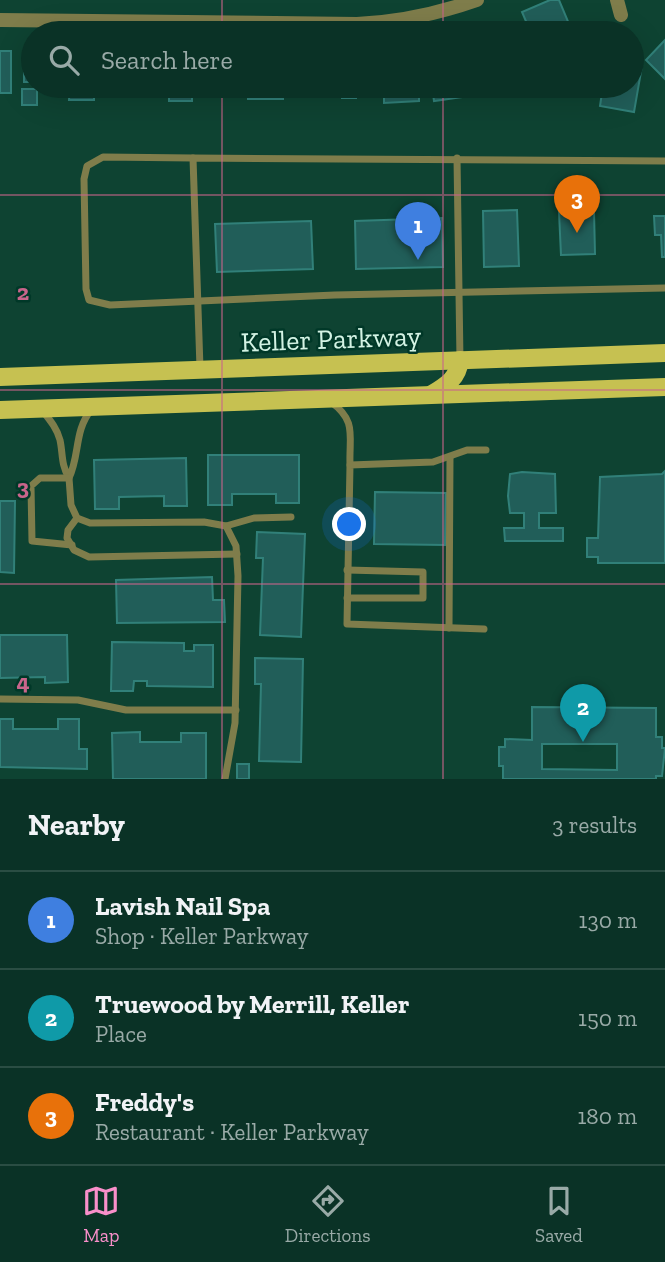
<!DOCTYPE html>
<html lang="en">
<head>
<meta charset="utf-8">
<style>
	body { margin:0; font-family:"Zilla Slab",serif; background:#183e32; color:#f1f3f6 }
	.you { position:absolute; left:350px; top:525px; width:24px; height:24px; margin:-18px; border:5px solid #fff; border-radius:50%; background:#1a73e8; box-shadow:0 0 0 10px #1a73e833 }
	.badge { display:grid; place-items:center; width:46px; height:46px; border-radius:50%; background:#f98fca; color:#fff; font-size:23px; font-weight:700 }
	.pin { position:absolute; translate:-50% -58px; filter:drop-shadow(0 2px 4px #0008) }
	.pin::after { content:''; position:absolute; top:37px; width:24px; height:21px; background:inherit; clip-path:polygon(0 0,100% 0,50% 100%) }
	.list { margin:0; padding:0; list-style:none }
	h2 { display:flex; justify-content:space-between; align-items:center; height:91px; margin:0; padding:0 28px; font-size:30px }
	h2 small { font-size:23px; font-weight:400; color:#99aaa7 }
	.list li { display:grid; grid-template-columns:46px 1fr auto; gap:21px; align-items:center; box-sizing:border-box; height:98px; padding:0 28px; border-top:2px solid #2a4d43 }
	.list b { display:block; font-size:26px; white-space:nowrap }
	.list p { margin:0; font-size:23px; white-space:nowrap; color:#99aaa7 }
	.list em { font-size:23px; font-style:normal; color:#99aaa7 }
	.icon { flex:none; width:38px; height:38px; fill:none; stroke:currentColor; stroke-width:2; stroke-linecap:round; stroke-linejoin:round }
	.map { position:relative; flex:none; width:665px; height:779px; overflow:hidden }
	.search { position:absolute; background:#0a3226; box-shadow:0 7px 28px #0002; left:21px; right:21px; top:21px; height:77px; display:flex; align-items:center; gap:18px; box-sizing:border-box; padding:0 24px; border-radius:38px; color:#99aaa7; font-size:26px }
	.sheet { height:385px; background:#0a3226 }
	nav { display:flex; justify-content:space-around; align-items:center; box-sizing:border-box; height:98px; border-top:2px solid #2a4d43; background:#0a3226; font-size:19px; color:#99aaa7 }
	nav a { display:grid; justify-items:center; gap:4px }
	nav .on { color:#f98fca }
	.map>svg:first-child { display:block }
	.building { fill:#215e59; stroke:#318079; stroke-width:2; fill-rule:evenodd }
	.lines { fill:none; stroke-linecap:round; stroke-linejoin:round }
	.lane { stroke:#7f7d4b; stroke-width:7 }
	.street { stroke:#7f7d4b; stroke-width:14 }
	.primary { stroke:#c6c151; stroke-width:18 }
	.grid { fill:none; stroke:#c8658b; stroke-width:2; stroke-opacity:0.55 }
	.labels { text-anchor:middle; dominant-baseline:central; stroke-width:5; stroke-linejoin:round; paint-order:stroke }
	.street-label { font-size:28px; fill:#d3f3e4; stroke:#003828 }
	.grid-label { font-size:23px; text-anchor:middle; font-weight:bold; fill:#c8658b; stroke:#003828; stroke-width:5; stroke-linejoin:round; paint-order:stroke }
</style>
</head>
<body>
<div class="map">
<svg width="665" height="779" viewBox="0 0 665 779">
	<rect width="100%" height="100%" fill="#0e4332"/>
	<g class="building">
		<path d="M550,0h9l13,31 -29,2 -2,-3 -10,3 -9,-21z"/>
		<path d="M504,24l3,9h-28z"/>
		<path d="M665,40v39l-19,-19z"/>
		<rect x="0" y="51" width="11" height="42"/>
		<rect x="24" y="52" width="9" height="30"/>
		<path d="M632,65l10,1 -8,46 -34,-6 3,-20h29z"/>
		<path d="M70,86h36v4h-12v10h-25z"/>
		<rect x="119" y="86" width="31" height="10"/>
		<path d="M158,86h34v15h-23v-10h-11z"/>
		<rect x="207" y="86" width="10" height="10"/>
		<rect x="248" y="86" width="35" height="13"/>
		<rect x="296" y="86" width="11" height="10"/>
		<path d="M342,86h32v1h-18v11h-14z"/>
		<path d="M384,86h35v15l-35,2z"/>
		<path d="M432,86h29l2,11 -29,4z"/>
		<path d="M559,86h22l-5,9z"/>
		<rect x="22" y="89" width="15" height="16"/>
		<path d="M517,210l2,56 -35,1 -1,-56z"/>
		<path d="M594,211l1,43 -34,1 -2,-43z"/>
		<path d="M654,216h11v41h-3l-1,-22h-6z"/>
		<path d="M442,218l1,49 -87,2 -1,-48z"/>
		<path d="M311,221l2,48 -96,3 -2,-48z"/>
		<path d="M208,455h91v48h-23v-9h-44v11h-24z"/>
		<path d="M186,458l1,48h-23v-10l-45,1v12h-24l-1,-49z"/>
		<path d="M665,471v92h-67v-6h-11v-19h11l2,-61 62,-3z"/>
		<path d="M522,472l33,2 1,39h-17v15h24v13h-58l-1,-13h20v-15h-14l-2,-17 2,-22z"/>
		<path d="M375,492l71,1 -1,52 -71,-1z"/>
		<path d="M0,501h15l-1,72 -14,-1z"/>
		<path d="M257,532l48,2 -4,103 -41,-2 3,-77h-7z"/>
		<path d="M212,577l1,23h11l1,22 -108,1 -1,-43z"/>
		<path d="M0,635h67l1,47 -23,1v-6l-45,1z"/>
		<path d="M112,642l72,1v8h10v-6h19v42l-66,-1v-5h-13l-1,10h-22z"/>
		<path d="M255,658l48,1 -2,103 -42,-1 2,-77h-6z"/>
		<path d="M532,707l124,1v29h6v11h3l-3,28h-6v3h-153v-13h-4v-19h6v-8l27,1zM542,744h75v26l-75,-1z"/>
		<path d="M0,719h13v10h45v-10h21v30h8v20l-87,-2z"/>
		<path d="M140,732v10h41v-9h25v46h-93l-1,-46z"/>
		<rect x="237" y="764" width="12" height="15"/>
	</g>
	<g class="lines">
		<g class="lane">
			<path d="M193,158l-90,-1 -16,9 -3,13 2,110 3,11 21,5 225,-10 330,-7"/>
			<path d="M457,158l3,202"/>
			<path d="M200,368l-7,-210 472,3"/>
			<path d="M331,402c26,19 18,33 19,63"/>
			<path d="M42,410c7,9 15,18 18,30 3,14 1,25 9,38 11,-23 5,-47 22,-68"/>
			<path d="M77,518l-9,12 -1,8 7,12 15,7 148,-3"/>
			<path d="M226,526l28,-8 37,-1"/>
			<path d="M72,545l-40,-4 -1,-55 9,-8h29l2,27 6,13 13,5 114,-1 22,4 10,20 2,30 -3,147 -10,56"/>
			<path d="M347,598h76v-26l-76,-2"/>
			<path d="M449,628l1,-171"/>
			<path d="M484,629l-137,-5 3,-159 83,-3 34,-12h19"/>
			<path d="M0,699l78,1 48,10h110"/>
		</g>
		<g class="street">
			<path d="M617,0l4,15"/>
			<path d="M0,20l357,4c43,-2 80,-10 120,-24"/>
		</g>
		<g class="primary">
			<path d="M0,377l665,-24"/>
			<path d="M432,394c15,-9 26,-16 28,-34"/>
			<path d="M0,410l665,-23"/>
		</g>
	</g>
	<path class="grid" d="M222,0v33M443,0v33M222,86v693M443,86v693M0,195h665M0,390h665M0,584h665"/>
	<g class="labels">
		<g class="street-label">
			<text transform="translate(331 339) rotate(-2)">Keller Parkway</text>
		</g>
	</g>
	<g class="grid-label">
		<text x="23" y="300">2</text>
		<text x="23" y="495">3</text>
		<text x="23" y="690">4</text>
	</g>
</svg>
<div class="you"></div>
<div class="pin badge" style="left:418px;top:260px;background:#3f7fe0">1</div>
<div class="pin badge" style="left:583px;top:742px;background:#0f9aa8">2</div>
<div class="pin badge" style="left:577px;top:233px;background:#e8710a">3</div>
<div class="search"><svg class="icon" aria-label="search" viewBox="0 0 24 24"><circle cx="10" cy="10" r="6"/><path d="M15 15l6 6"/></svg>Search here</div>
</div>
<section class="sheet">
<h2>Nearby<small>3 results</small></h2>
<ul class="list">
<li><span class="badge" style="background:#3f7fe0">1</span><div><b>Lavish Nail Spa</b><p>Shop · Keller Parkway</p></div><em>130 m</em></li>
<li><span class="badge" style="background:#0f9aa8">2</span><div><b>Truewood by Merrill, Keller</b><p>Place</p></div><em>150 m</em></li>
<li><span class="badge" style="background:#e8710a">3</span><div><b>Freddy's</b><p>Restaurant · Keller Parkway</p></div><em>180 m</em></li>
</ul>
</section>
<nav>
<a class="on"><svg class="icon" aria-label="map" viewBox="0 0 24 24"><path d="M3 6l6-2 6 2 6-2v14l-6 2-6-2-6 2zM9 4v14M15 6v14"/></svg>Map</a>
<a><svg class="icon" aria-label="directions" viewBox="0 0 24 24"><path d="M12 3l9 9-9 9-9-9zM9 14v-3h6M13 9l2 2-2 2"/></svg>Directions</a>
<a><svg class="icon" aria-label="saved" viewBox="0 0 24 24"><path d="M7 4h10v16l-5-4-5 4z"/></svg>Saved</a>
</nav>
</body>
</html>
